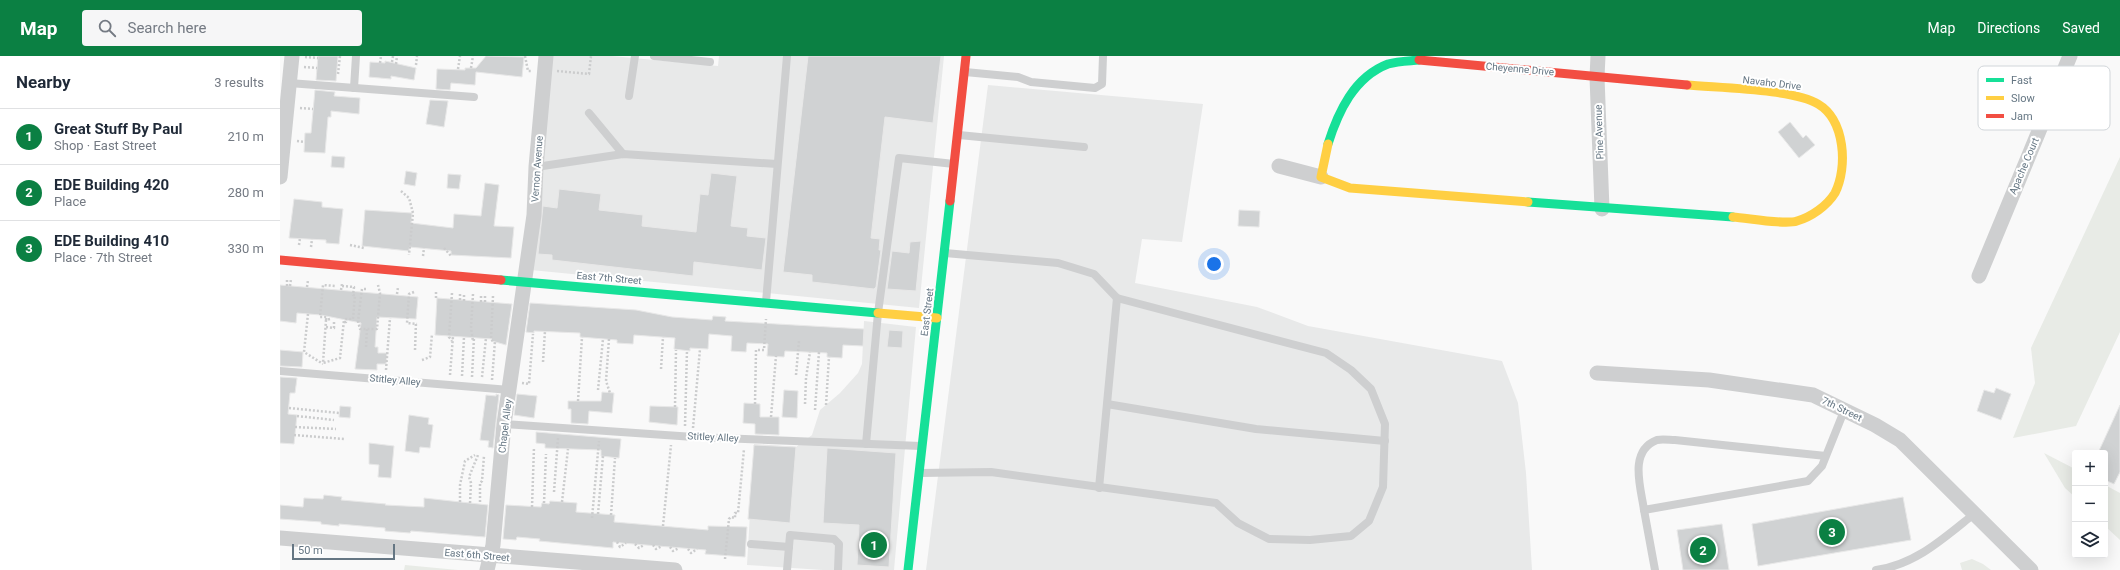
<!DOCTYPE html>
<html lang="en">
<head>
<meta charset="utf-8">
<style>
	body { margin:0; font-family:Roboto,sans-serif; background:#f6f6f7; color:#1f2937 }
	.controls { position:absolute; right:12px; bottom:12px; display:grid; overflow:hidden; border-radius:4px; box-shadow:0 4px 16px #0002 }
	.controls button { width:36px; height:36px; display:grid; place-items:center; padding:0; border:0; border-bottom:1px solid #e0e1e3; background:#fff; color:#1f2937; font:20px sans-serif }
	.scale { position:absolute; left:12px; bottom:10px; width:103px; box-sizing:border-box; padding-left:4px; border:2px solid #657683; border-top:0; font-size:11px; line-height:14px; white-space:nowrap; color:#657683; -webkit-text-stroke:3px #fff; paint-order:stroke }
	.you { position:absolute; left:934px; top:208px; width:14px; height:14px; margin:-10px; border:3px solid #fff; border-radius:50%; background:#1a73e8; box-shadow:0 0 0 6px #1a73e833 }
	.badge { display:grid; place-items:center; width:26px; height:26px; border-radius:50%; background:#0b8043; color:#fff; font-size:13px; font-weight:700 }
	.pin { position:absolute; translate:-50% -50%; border:2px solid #fff; box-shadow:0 1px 4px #0006 }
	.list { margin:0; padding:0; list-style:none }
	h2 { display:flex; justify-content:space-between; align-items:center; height:52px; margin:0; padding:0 16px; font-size:17px }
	h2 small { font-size:13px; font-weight:400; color:#747a83 }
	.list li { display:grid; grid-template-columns:26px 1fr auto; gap:12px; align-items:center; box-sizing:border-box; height:56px; padding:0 16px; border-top:1px solid #e0e1e3 }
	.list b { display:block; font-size:15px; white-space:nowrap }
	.list p { margin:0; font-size:13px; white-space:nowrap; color:#747a83 }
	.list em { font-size:13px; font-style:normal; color:#747a83 }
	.icon { flex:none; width:22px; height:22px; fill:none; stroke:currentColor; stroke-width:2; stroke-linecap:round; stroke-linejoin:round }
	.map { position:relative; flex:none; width:1840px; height:514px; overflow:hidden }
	header { display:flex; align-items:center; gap:24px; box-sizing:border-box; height:56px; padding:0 20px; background:#0b8043; color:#fff }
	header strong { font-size:19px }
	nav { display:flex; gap:22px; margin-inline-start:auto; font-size:14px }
	.search { width:280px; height:36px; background:#f6f6f7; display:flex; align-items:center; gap:10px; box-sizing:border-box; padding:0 14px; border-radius:4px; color:#747a83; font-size:15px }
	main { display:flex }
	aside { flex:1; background:#fff }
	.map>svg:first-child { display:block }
	.built { fill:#e8e9e9 }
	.green { fill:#e8ebe6 }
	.building { fill:#d0d2d3; stroke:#e8e8e8 }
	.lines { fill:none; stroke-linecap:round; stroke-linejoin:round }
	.path { stroke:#cbcccd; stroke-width:2.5; stroke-dasharray:2 2; stroke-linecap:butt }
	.lane { stroke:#cecfd0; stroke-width:8 }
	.street { stroke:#cecfd0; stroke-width:15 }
	.fast { stroke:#16e098; stroke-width:9 }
	.slow { stroke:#ffcf43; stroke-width:9 }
	.jam { stroke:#f24e42; stroke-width:9 }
	.labels { text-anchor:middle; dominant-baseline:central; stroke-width:4; stroke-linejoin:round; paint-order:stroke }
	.street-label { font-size:10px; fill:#657683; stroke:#fff }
	.key { fill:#fff; stroke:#d1d6da; stroke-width:1 }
	.key-label { font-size:11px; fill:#657683 }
</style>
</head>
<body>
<header>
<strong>Map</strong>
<div class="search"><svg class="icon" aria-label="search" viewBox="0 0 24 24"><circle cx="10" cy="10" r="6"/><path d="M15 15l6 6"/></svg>Search here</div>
<nav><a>Map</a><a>Directions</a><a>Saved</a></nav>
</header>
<main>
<aside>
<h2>Nearby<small>3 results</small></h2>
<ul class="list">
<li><span class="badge">1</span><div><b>Great Stuff By Paul</b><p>Shop · East Street</p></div><em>210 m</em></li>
<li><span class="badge">2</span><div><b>EDE Building 420</b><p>Place</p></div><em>280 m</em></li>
<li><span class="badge">3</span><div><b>EDE Building 410</b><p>Place · 7th Street</p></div><em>330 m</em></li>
</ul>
</aside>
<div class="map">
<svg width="1840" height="514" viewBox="0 0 1840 514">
	<rect width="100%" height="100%" fill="#f9f9f9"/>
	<g class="built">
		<path d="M272,0h60l106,10 1,-10h225l-25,252 -388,-38z"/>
		<path d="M708,29l215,19 -21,138 -40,-3 -7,44 122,24 51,19 194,35 16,42 8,70 6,97h-606z"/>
		<path d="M584,265l52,6 -22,243h-71l-76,-5 7,-121 42,3 16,-12 8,-25 20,-17 18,-20 4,-9z"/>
	</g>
	<g class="green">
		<path d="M1840,101v175l-44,94 -63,12 22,-55 -4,-35z"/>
		<path d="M1764,397l31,16v28l-10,-9z"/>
		<path d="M1825,429l15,8v47l-15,-14z"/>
		<path d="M1692,503l11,5 8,6h-29l-2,-7z"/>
		<path d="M125,509l53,5h-54z"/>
	</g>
	<g class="building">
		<path d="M38,0h20l-2,25 -20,-1z"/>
		<path d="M206,0l38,1 -2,20 -46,-5 -1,13 -24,-2 -1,7 -14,-1 1,-20 28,1v-2h11z"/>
		<path d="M528,0h133l-8,67 -48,-6 -14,121 9,1 -1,11h2l-5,37 -2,2 -62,-7v-7l-29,-3z"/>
		<path d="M105,5l31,7 -2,12 -23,-4v3l-22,-2 1,-15 15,1z"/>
		<path d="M35,34l20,2 -1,4 26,2 -1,16 -28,-3v6h-3l-3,36 -21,-1 1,-19h6z"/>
		<path d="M150,44l18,1 -4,26 -18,-3z"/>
		<path d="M1510,66l13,16 3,-3 9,10 -16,13 -21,-26z"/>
		<path d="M52,100l13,1 -1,11 -13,-1z"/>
		<path d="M126,115l11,2 -2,13 -11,-2z"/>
		<path d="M431,117l26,3 -6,50 17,2 -1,8 19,2 -4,32 -68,-8 -1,14 -141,-16v-5l-14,-1 5,-48 14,2 2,-19 42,5 -2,16 44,5 -1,11 54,6 4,-38 8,1z"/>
		<path d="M168,118l13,1 -2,14 -12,-1z"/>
		<path d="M205,127l14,2 -5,41 20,1 -3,31 -60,-3v-4l-42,-4v4l-47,-5 3,-36 47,3 -1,10 42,5 1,-14 27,2z"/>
		<path d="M14,143l28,3v5l21,2 -4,35 -13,-1v-3l-37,-2z"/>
		<path d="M959,154l21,1 -1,16 -21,-1z"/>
		<path d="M641,185l-5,50 -29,-2 5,-38 17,2 1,-11z"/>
		<path d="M0,229l138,12 -2,22 -39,-2 -2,30h3v6h9l-1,11h-9v6l-22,-1 6,-46 -40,-8 -24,-2 -1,10 -16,-2z"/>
		<path d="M157,242l75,6 -6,41 -14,-4v-2l-57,-4z"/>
		<path d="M250,247l106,7 36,7 40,3 1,-4 13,1 -1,4 139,8 -1,17 -20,-1 -1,13 -15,-1v-4l-42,-2 -1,6 -17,-1 1,-12 -21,-1 -1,9 -15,-1 1,-15 -23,-2 -1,15 -18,-1v3l-16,-2 1,-11 -41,-3 -1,9 -16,-1v-3l-37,-3v-4l-46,-2v2l-8,-1z"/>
		<path d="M609,274l14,1 -1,17 -15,-1z"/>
		<path d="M0,294l23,2 -1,15 -22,-1z"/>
		<path d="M0,321l17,1 -2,15h-5l-2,21 9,1 -3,29 -14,-1z"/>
		<path d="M1716,332l15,6 -10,26 -24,-9 7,-21 10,3z"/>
		<path d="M504,334l14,1 -1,27 -15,-1z"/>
		<path d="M322,336l12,1 -2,20 -23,-2 -1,13 -17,-1v-14h-3v-8h33z"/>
		<path d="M216,338l3,1 -6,53 -5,-1 1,-6 -9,-1 6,-45 10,1z"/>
		<path d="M237,338l20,2 -3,22 -20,-3z"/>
		<path d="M464,347l16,1v13h19v18l-24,-1v-10l-12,-1z"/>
		<path d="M1840,349v67l-6,12 -9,-4v-27h-7z"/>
		<path d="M60,350l11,1 -1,11 -11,-1z"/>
		<path d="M370,350l28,1 -1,18 -28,-3z"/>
		<path d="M129,359l20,3 -1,6 5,1 -3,23 -10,-1 -1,6 -14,-2z"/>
		<path d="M256,376l85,7 -2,19 -18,-2v-6l-56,-2v-4l-9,-1z"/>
		<path d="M89,387l25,3 -3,32 -13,-1 1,-12 -10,-1z"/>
		<path d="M474,389l42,2 -6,76 -42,-4z"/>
		<path d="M547,392l69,5 -7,114 -32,-2 2,-40 -36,-2z"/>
		<path d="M44,439l18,2 -1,3 45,4 -1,1 39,2v-9l64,7 -3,32 -74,-6 -1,2 -25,-2v-3l-46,-4v2l-18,-2v-2l-41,-3v-14l23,2 1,-9 19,1z"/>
		<path d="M1623,441l8,43 -153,26 -6,-42z"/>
		<path d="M270,445l27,2 -1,9 39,3 -1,7 94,8v-4l39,1 -2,30 -40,-3 1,-4 -84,-7 -9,-1v6l-74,-7 1,-2 -23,-2 -1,3 -13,-1 3,-34 35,2 1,-4 7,1z"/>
		<path d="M1442,468l7,46h-46l-6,-40z"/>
	</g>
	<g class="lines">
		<g class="path">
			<path d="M245,0l3,15h4"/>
			<path d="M25,1l13,1"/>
			<path d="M112,6l1,-6"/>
			<path d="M100,7l1,-7"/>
			<path d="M116,8l1,-8"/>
			<path d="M136,9l1,-9"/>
			<path d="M24,11l13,1"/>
			<path d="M191,12l2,-12"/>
			<path d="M178,13l2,-13"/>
			<path d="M277,15l32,3 2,-18"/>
			<path d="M58,18l2,-18"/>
			<path d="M20,52l13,1"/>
			<path d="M17,85l8,1"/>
			<path d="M121,135l8,7 4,15 -4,42"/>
			<path d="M19,189l1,-7"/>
			<path d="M70,189l14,3"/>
			<path d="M31,191l1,-8"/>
			<path d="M164,192l7,8"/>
			<path d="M143,200l1,-8"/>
			<path d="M7,230v-8"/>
			<path d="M10,230l1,-7"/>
			<path d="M62,230l12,1 -1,8h2l-2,24h-7v3h-3"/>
			<path d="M27,231l1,-7"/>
			<path d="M86,233h-4l-4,32 2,8h17l3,-36 -2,-8"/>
			<path d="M61,234l1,-6"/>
			<path d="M134,236l-5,2 -2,29 10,1"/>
			<path d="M172,237l-3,44 3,4"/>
			<path d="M117,238l1,-7"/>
			<path d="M193,238l-2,34 2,13"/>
			<path d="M213,240l-2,43 3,4"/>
			<path d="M156,242v-8"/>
			<path d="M180,244v-7"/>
			<path d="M184,245v-7"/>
			<path d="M201,246v-7"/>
			<path d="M205,246v-7"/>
			<path d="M28,258l-4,38 19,12"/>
			<path d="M50,263l-4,1 -3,43 17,-5 4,-38"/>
			<path d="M46,264l1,-3h-7l3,-32 13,1"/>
			<path d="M46,271l8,1v-8"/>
			<path d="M329,283l-3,42 4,12"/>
			<path d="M86,291l1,-19"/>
			<path d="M135,294l1,-28"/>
			<path d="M142,304l8,-3 2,-23"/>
			<path d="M263,306l2,-31"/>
			<path d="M381,313l2,-32"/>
			<path d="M106,314l4,-52"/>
			<path d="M170,319l3,-39"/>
			<path d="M516,319l3,-34"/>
			<path d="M182,320l2,-39"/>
			<path d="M192,321l2,-40"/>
			<path d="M202,321l4,-39"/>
			<path d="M212,324l3,-39"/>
			<path d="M242,327l7,1 4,-50"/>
			<path d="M318,334l5,-51"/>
			<path d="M298,345l4,-64"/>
			<path d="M475,348l1,-54h8l2,-31"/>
			<path d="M525,348l1,-26 4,-26"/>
			<path d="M546,349l3,-48"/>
			<path d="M395,351l1,-57"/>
			<path d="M9,352l50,5"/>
			<path d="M535,354l4,-58"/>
			<path d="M17,360l37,4"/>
			<path d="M491,361l5,-61"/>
			<path d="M405,370l2,-76"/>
			<path d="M15,371l41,2"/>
			<path d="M413,372l7,-79"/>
			<path d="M14,379l50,4"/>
			<path d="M274,436l4,-54"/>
			<path d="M180,446v-17l5,-24 10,-6"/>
			<path d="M200,446v-19l2,-2 2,-25"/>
			<path d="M282,446l6,-53"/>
			<path d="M190,447l1,-20 -2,-6 9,-22"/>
			<path d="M264,447l2,-49"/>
			<path d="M252,451l2,-60"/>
			<path d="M318,458l5,-58"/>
			<path d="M331,459l4,-57"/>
			<path d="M312,462l7,-77"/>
			<path d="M383,470l8,-81"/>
			<path d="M337,486l3,5 6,-4"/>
			<path d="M355,488l4,4 5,-3"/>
			<path d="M373,489l3,4 6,-3"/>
			<path d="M390,491l3,4 6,-3"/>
			<path d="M408,493l3,4 6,-4"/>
			<path d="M445,503l4,-40 2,-2 4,1v-5h3l6,-64"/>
		</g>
		<g class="lane">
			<path d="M374,0l56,6"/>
			<path d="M685,16l53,5 13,5 64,6 7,-4 1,-28"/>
			<path d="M9,27l185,14"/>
			<path d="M74,32l2,-32"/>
			<path d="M349,40l6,-40"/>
			<path d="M309,57l34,41"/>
			<path d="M679,79l125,12"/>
			<path d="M256,111l87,-13 154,10"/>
			<path d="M486,246l21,-246"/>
			<path d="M0,315l230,19"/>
			<path d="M827,348l149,25 129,12"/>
			<path d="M224,368l190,13 227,9"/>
			<path d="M586,388l12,-131 21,-155 55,6"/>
			<path d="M1546,400l-151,-16c-5,0 -13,-1 -18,0 -29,11 -16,48 -13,70l164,-29 14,-15 22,-55"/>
			<path d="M640,417l71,-1 225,31 22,20 31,16 41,1 41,-4 18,-15 14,-34 2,-63 -14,-35 -20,-19 -25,-17 -209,-55 -23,-24 -36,-11 -113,-10"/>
			<path d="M819,432l18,-190"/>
			<path d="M1364,454l11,60"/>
			<path d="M471,488l38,3"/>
			<path d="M507,514l3,-35 44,4 5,5 -1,26"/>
			<path d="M1596,514c39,-5 68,-32 98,-56"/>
		</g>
		<g class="street">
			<path d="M1318,0l-1,21 5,132"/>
			<path d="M999,110l42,11"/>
			<path d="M0,121l12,-121"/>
			<path d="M1699,220l91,-220"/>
			<path d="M1317,317l112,7 104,15 62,30 25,15 131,130"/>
			<path d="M0,482l395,32"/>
			<path d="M207,514l6,-25 11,-121 30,-209 2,-48 10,-111"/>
		</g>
		<g class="fast">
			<path d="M1048,88c10,-32 26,-67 60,-80 10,-3 21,-3 31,-4"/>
			<path d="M1248,146l205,15"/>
			<path d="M221,224l377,33"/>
			<path d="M628,514l42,-369"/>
		</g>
		<g class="slow">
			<path d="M1407,29c31,3 107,4 131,19 27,16 30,63 17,89 -8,13 -24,24 -38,28 -12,4 -49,-3 -64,-4"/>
			<path d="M1048,88l-7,33 29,11 178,14"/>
			<path d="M598,257l59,5"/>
		</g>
		<g class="jam">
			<path d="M1139,4l268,25"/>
			<path d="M670,145l16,-145"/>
			<path d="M0,204l221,20"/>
		</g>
	</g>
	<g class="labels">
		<g class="street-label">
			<text transform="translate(1240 13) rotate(5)">Cheyenne Drive</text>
			<text transform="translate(1492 27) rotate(7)">Navaho Drive</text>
			<text transform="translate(1319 76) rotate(-92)">Pine Avenue</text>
			<text transform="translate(1744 110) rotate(-67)">Apache Court</text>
			<text transform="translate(257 113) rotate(-86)">Vernon Avenue</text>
			<text transform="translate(329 222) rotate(5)">East 7th Street</text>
			<text transform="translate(647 256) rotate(-83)">East Street</text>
			<text transform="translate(115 324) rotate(5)">Stitley Alley</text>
			<text transform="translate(1562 353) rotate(26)">7th Street</text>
			<text transform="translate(225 370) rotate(-83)">Chapel Alley</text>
			<text transform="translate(433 381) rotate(3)">Stitley Alley</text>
			<text transform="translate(197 499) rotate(5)">East 6th Street</text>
		</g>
	</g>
	<rect x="1698" y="10" width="132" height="64" rx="6" class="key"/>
	<rect x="1706" y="22" width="18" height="4" fill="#16e098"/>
	<rect x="1706" y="40" width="18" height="4" fill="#ffcf43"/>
	<rect x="1706" y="58" width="18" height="4" fill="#f24e42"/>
	<g class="key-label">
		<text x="1731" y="28">Fast</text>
		<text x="1731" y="46">Slow</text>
		<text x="1731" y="64">Jam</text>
	</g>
</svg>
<div class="controls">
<button>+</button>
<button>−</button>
<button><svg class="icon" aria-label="layers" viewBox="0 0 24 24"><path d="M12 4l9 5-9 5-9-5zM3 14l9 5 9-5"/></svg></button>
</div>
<div class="scale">50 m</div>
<div class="you"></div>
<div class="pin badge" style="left:594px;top:489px">1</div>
<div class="pin badge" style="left:1423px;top:494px">2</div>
<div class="pin badge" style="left:1552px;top:476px">3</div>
</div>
</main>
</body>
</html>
